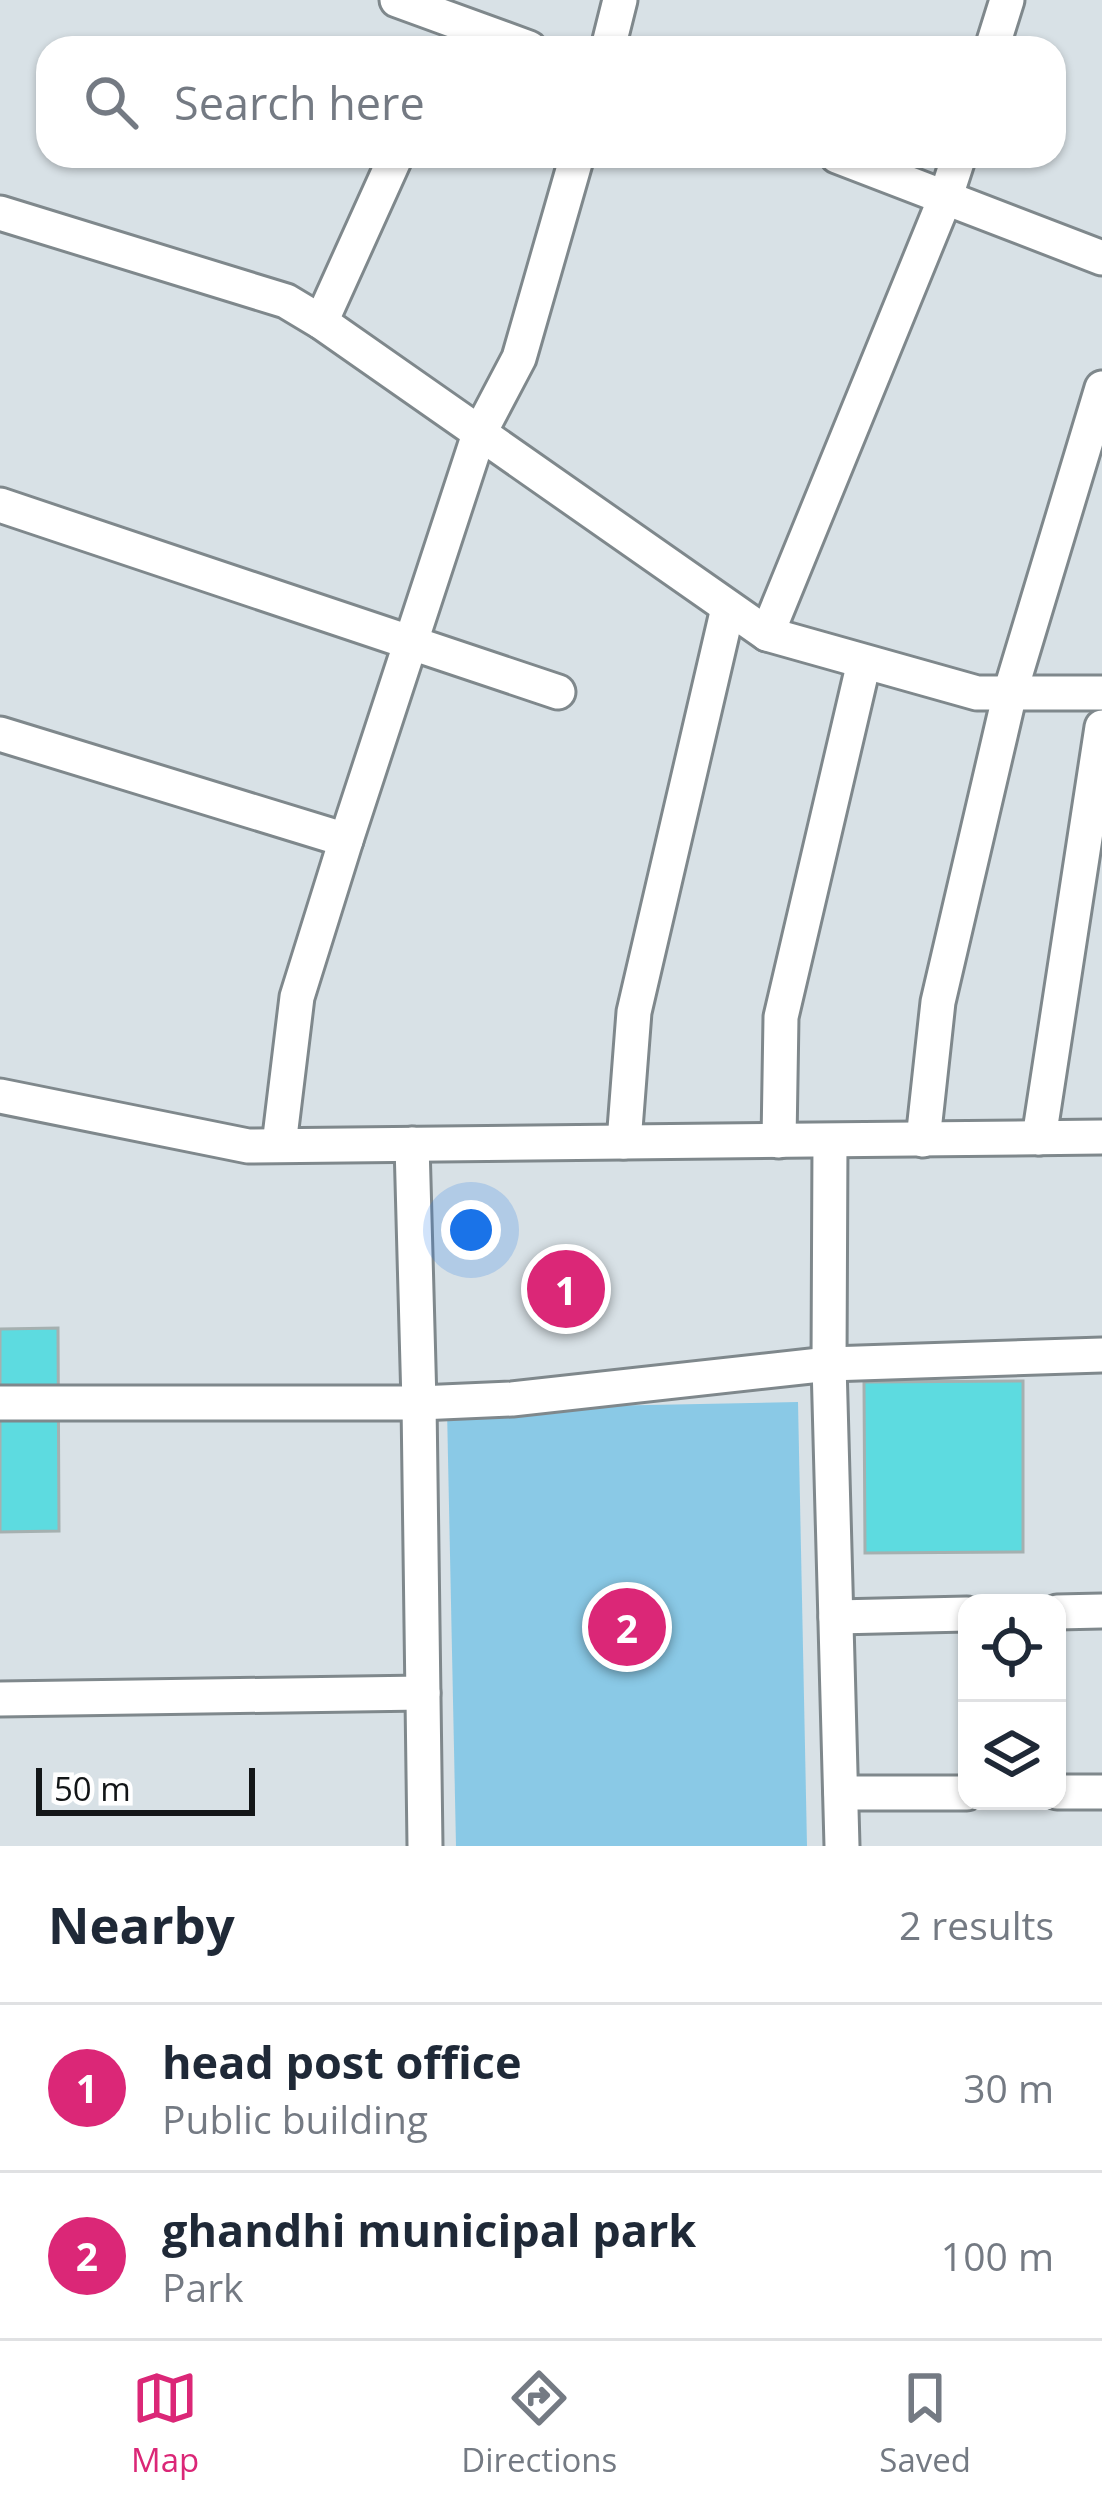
<!DOCTYPE html>
<html lang="en">
<head>
<meta charset="utf-8">
<style>
	body { margin:0; font-family:"Open Sans",sans-serif; background:#f2f2f3; color:#1f2937 }
	.controls { position:absolute; right:36px; bottom:36px; display:grid; overflow:hidden; border-radius:24px; box-shadow:0 3px 9px #0004 }
	.controls button { width:108px; height:108px; display:grid; place-items:center; padding:0; border:0; border-bottom:3px solid #e0e1e3; background:#fff; color:#1f2937; font:60px sans-serif }
	.scale { position:absolute; left:36px; bottom:30px; width:219px; box-sizing:border-box; padding-left:12px; border:6px solid #131618; border-top:0; font-size:33px; line-height:42px; white-space:nowrap; color:#131618; -webkit-text-stroke:9px #fff; paint-order:stroke }
	.you { position:absolute; left:471px; top:1230px; width:42px; height:42px; margin:-30px; border:9px solid #fff; border-radius:50%; background:#1a73e8; box-shadow:0 0 0 18px #1a73e833 }
	.badge { display:grid; place-items:center; width:78px; height:78px; border-radius:50%; background:#db2777; color:#fff; font-size:39px; font-weight:700 }
	.pin { position:absolute; translate:-50% -50%; border:6px solid #fff; box-shadow:0 3px 12px #0006 }
	.list { margin:0; padding:0; list-style:none }
	h2 { display:flex; justify-content:space-between; align-items:center; height:156px; margin:0; padding:0 48px; font-size:51px }
	h2 small { font-size:39px; font-weight:400; color:#747a83 }
	.list li { display:grid; grid-template-columns:78px 1fr auto; gap:36px; align-items:center; box-sizing:border-box; height:168px; padding:0 48px; border-top:3px solid #e0e1e3 }
	.list b { display:block; font-size:45px; white-space:nowrap }
	.list p { margin:0; font-size:39px; white-space:nowrap; color:#747a83 }
	.list em { font-size:39px; font-style:normal; color:#747a83 }
	.icon { flex:none; width:66px; height:66px; fill:none; stroke:currentColor; stroke-width:2; stroke-linecap:round; stroke-linejoin:round }
	.map { position:relative; flex:none; width:1102px; height:1846px; overflow:hidden }
	.search { position:absolute; background:#fff; box-shadow:0 3px 9px #0004; left:36px; right:36px; top:36px; height:132px; display:flex; align-items:center; gap:30px; box-sizing:border-box; padding:0 42px; border-radius:36px; color:#747a83; font-size:45px }
	.sheet { height:492px; background:#fff }
	nav { display:flex; justify-content:space-around; align-items:center; box-sizing:border-box; height:168px; border-top:3px solid #e0e1e3; background:#fff; font-size:33px; color:#747a83 }
	nav a { display:grid; justify-items:center; gap:6px }
	nav .on { color:#db2777 }
	.map>svg:first-child { display:block }
	.green { fill:#8ac9e6 }
	.building { fill:#5ddbe0; stroke:#a5b0b0; stroke-width:3 }
	.lines { fill:none; stroke-linecap:round; stroke-linejoin:round }
	.minor-casing { stroke:#7f888c; stroke-width:39 }
	.minor { stroke:#fff; stroke-width:33 }
</style>
</head>
<body>
<div class="map">
<svg width="1102" height="1846" viewBox="0 0 1102 1846">
	<rect width="100%" height="100%" fill="#d8e1e6"/>
	<path class="green" d="M798,1402l9,444h-351l-9,-437z"/>
	<g class="building">
		<path d="M58,1328l1,203 -59,1v-203z"/>
		<path d="M1023,1381v171l-158,1 -1,-171z"/>
	</g>
	<g class="lines">
		<g class="minor-casing">
			<g id="minor">
				<path d="M397,0l132,48"/>
				<path d="M608,48l12,-48"/>
				<path d="M992,48l15,-48"/>
				<path d="M837,156l265,102"/>
				<path d="M0,213l286,88 35,21 446,312 210,59h125"/>
				<path d="M321,322l75,-166"/>
				<path d="M0,505l558,187"/>
				<path d="M767,634l179,-438 13,-40"/>
				<path d="M0,734l346,106 133,-406 40,-76 58,-202"/>
				<path d="M0,1096l248,50 854,-9"/>
				<path d="M1039,1138l63,-411"/>
				<path d="M923,1140l15,-138 72,-309 92,-305"/>
				<path d="M779,1141l2,-124 83,-355"/>
				<path d="M830,1141l-1,223 13,482"/>
				<path d="M624,1142l10,-130 94,-404"/>
				<path d="M412,1144l7,259 93,-4 317,-35 273,-9"/>
				<path d="M279,1145l18,-148 49,-157"/>
				<path d="M0,1403h419l6,443"/>
				<path d="M1057,1612l45,-1"/>
				<path d="M836,1617l131,-3"/>
				<path d="M0,1699l423,-6"/>
				<path d="M1057,1792h45"/>
				<path d="M841,1793h126"/>
			</g>
		</g>
		<use href="#minor" class="minor"/>
	</g>
</svg>
<div class="controls">
<button><svg class="icon" aria-label="locate" viewBox="0 0 24 24"><circle cx="12" cy="12" r="6"/><path d="M12 2v4M12 18v4M2 12h4M18 12h4"/></svg></button>
<button><svg class="icon" aria-label="layers" viewBox="0 0 24 24"><path d="M12 4l9 5-9 5-9-5zM3 14l9 5 9-5"/></svg></button>
</div>
<div class="scale">50 m</div>
<div class="you"></div>
<div class="pin badge" style="left:566px;top:1289px">1</div>
<div class="pin badge" style="left:627px;top:1627px">2</div>
<div class="search"><svg class="icon" aria-label="search" viewBox="0 0 24 24"><circle cx="10" cy="10" r="6"/><path d="M15 15l6 6"/></svg>Search here</div>
</div>
<section class="sheet">
<h2>Nearby<small>2 results</small></h2>
<ul class="list">
<li><span class="badge">1</span><div><b>head post office</b><p>Public building</p></div><em>30 m</em></li>
<li><span class="badge">2</span><div><b>ghandhi municipal park</b><p>Park</p></div><em>100 m</em></li>
</ul>
</section>
<nav>
<a class="on"><svg class="icon" aria-label="map" viewBox="0 0 24 24"><path d="M3 6l6-2 6 2 6-2v14l-6 2-6-2-6 2zM9 4v14M15 6v14"/></svg>Map</a>
<a><svg class="icon" aria-label="directions" viewBox="0 0 24 24"><path d="M12 3l9 9-9 9-9-9zM9 14v-3h6M13 9l2 2-2 2"/></svg>Directions</a>
<a><svg class="icon" aria-label="saved" viewBox="0 0 24 24"><path d="M7 4h10v16l-5-4-5 4z"/></svg>Saved</a>
</nav>
</body>
</html>
